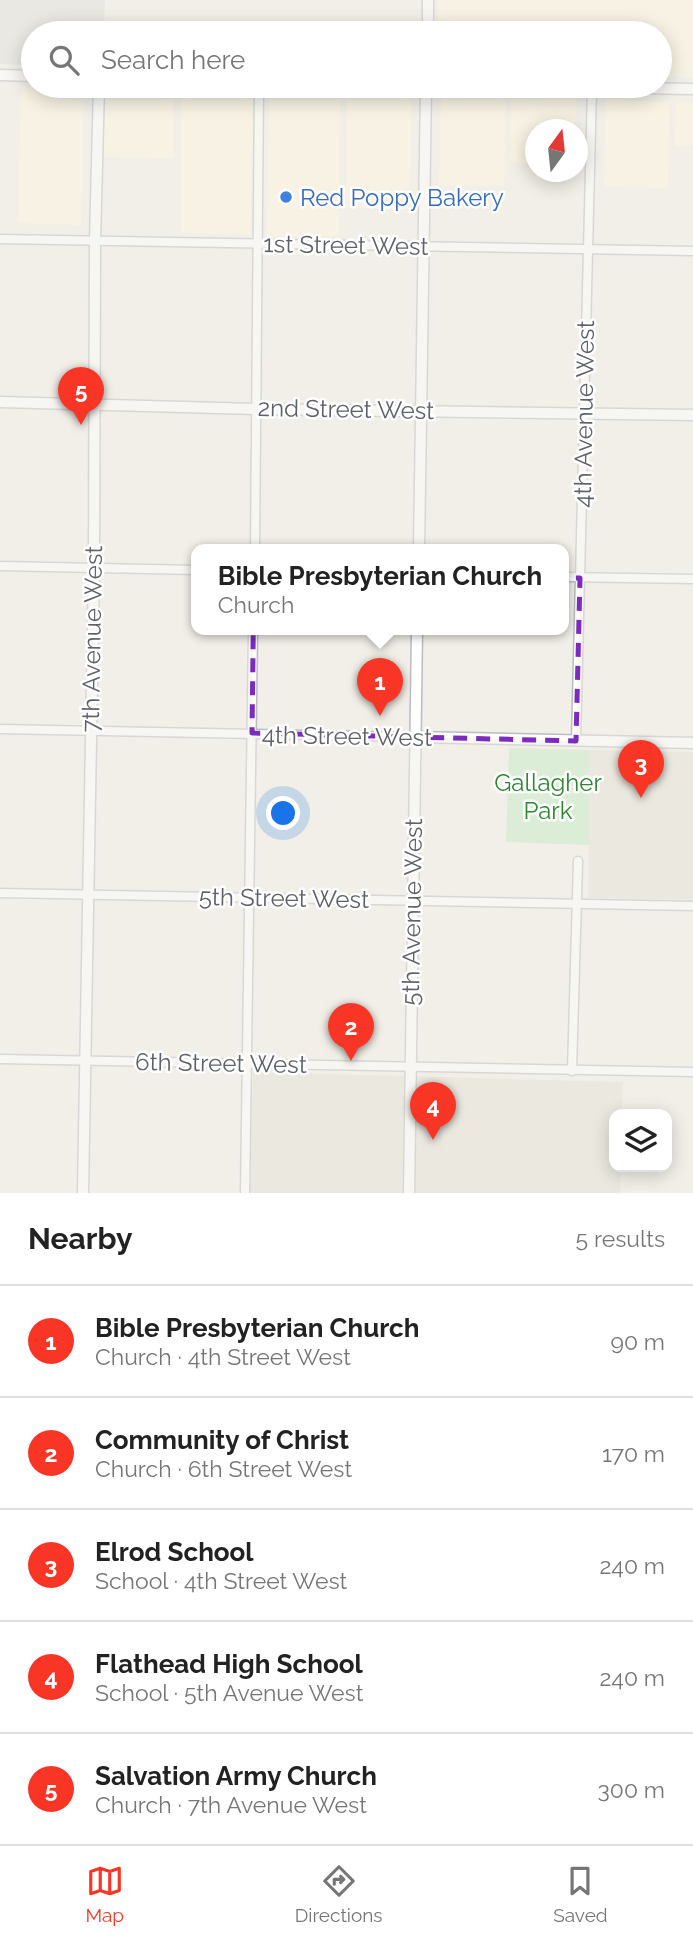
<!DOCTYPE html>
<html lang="en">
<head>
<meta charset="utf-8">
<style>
	body { margin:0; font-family:Raleway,sans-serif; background:#f6f6f6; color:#222 }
	.controls { position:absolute; right:21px; bottom:21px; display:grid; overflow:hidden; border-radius:14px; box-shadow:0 4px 18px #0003 }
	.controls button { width:63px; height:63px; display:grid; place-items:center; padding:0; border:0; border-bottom:2px solid #e0e0e0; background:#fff; color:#222; font:35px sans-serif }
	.compass { position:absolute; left:525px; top:119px; width:63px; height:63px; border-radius:50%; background:#fff; box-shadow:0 4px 18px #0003; rotate:15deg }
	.you { position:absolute; left:284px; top:814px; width:24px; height:24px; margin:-18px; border:5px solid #fff; border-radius:50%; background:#1a73e8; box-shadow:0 0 0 10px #1a73e833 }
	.badge { display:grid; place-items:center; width:46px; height:46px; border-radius:50%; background:#f93525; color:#fff; font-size:23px; font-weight:700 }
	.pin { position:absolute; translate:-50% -58px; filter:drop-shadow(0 2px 4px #0008) }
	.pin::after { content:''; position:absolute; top:37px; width:24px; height:21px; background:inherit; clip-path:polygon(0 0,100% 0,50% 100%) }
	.popup { position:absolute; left:191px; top:544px; width:378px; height:91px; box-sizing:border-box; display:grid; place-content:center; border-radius:14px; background:#fff; filter:drop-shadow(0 2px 5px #0005); font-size:23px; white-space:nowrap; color:#767676 }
	.popup b { font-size:26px; color:#222 }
	.popup::after { content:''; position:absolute; left:50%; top:100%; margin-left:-14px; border:14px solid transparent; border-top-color:#fff }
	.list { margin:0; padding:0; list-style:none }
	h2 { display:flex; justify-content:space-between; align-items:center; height:91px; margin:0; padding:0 28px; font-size:30px }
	h2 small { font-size:23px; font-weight:400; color:#767676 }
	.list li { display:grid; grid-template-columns:46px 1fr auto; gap:21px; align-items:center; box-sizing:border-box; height:112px; padding:0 28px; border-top:2px solid #e0e0e0 }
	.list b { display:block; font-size:26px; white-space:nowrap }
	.list p { margin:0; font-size:23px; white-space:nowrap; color:#767676 }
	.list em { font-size:23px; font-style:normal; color:#767676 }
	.icon { flex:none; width:38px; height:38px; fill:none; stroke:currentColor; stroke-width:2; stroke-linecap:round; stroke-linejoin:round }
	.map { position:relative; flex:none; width:693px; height:1193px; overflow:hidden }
	.search { position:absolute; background:#fff; box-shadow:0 4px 18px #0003; left:21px; right:21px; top:21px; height:77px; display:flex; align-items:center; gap:18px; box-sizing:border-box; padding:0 24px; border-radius:38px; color:#767676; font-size:26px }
	.sheet { height:651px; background:#fff }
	nav { display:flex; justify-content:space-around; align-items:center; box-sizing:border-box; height:98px; border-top:2px solid #e0e0e0; background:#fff; font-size:19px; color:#767676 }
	nav a { display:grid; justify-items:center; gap:4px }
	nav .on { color:#f93525 }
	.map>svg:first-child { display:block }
	.commercial { fill:#fff7de }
	.industrial { fill:#e2e1db }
	.education { fill:#e4e1d7 }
	.green { fill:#c2ebc1 }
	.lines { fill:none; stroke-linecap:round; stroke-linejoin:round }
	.minor-casing { stroke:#b9bcc1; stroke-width:11 }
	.tertiary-casing { stroke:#b9bcc1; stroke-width:13 }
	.minor { stroke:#fff; stroke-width:8 }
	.tertiary { stroke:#fff; stroke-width:10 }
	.marked { fill:none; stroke:#7b2cbf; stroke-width:5; stroke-dasharray:14 9; stroke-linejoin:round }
	.shop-dot { fill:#3f7fe0; stroke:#fff; stroke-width:2.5 }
	.labels { text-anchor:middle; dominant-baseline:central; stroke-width:5; stroke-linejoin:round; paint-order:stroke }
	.shop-label { font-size:24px; fill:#366cbe; stroke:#fff; text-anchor:start }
	.street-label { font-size:24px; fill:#5e6268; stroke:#fff }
	.park-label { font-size:24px; fill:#2e8731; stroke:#fff }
</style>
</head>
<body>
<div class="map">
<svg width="693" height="1193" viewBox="0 0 693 1193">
	<rect width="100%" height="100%" fill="#f1efe7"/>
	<g class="commercial">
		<path d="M438,0h255v77l-33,-1v-43h-222z"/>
		<path d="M21,87l63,1 -3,137 -63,-2z"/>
		<path d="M110,87l63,1 1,71 -71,-2 1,-67z"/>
		<path d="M181,88l72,3 -2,143 -70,-1z"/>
		<path d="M273,90l67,1 -2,145h-68l-3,-4 2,-140z"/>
		<path d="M347,94l64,1 -2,114 -63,-1z"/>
		<path d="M441,97l65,2 -2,87 -65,-1z"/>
		<path d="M511,99l65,1 -1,29 -39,1 -1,34 -25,-1z"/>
		<path d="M606,100l63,2 -1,86 -64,-1z"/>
		<path d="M676,102h17v44h-18z"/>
	</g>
	<path class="industrial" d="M0,0h105l-1,33h-71v32l-33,-1z"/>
	<g class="education">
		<path d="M590,750l103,2v148l-105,-2z"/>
		<path d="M253,1072l370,10 -1,32h-8v53h7l-1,26h-370z"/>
	</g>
	<path class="green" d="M509,748l81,2 -1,95 -83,-3z"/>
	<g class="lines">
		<g class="minor-casing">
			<g id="minor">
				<path d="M0,239l693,12"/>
				<path d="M255,550l4,-464"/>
				<path d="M0,566l196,4"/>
				<path d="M564,577l129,2"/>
				<path d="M0,729l414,8"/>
				<path d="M576,741l16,-654"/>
				<path d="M0,893l693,13"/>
				<path d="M0,1059l693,13"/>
				<path d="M572,1071l6,-210"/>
				<path d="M245,1193l8,-563"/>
			</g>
		</g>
		<g class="tertiary-casing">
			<g id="tertiary">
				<path d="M428,33v-33"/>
				<path d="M0,75l33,1"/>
				<path d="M519,86l174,3"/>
				<path d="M0,402l258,7 435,6"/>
				<path d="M419,550l7,-464"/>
				<path d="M414,737l279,6"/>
				<path d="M83,1193l11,-625 1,-328 4,-154"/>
				<path d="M409,1193l8,-563"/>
			</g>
		</g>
		<use href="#minor" class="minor"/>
		<use href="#tertiary" class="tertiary"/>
	</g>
	<path d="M0 0H693V1193H0ZM254,571l326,7 -4,163 -324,-8z" fill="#f1efe7" fill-opacity=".55" fill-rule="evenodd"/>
	<path class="marked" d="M254,571l326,7 -4,163 -324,-8z"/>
	<circle class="shop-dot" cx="286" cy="197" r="7"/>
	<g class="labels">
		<g class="shop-label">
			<text x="300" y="197">Red Poppy Bakery</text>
		</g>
		<g class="street-label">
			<text transform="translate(346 245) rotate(1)">1st Street West</text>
			<text transform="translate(346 409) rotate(1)">2nd Street West</text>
			<text transform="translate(584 414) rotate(-89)">4th Avenue West</text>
			<text transform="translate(92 639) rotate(-89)">7th Avenue West</text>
			<text transform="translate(347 736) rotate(1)">4th Street West</text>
			<text transform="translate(284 898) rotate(1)">5th Street West</text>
			<text transform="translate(412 912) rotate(-89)">5th Avenue West</text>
			<text transform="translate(221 1063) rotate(1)">6th Street West</text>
		</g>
		<g class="park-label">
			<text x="548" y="782">Gallagher<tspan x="548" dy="28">Park</tspan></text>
		</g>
	</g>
</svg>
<div class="controls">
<button><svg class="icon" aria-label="layers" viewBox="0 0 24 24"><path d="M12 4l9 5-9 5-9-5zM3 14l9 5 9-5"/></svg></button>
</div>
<svg class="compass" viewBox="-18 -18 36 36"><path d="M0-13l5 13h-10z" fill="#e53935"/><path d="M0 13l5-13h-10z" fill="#767676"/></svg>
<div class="you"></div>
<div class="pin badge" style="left:380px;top:716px">1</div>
<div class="popup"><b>Bible Presbyterian Church</b>Church</div>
<div class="pin badge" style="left:351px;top:1061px">2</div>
<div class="pin badge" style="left:641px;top:798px">3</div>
<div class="pin badge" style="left:433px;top:1140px">4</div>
<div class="pin badge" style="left:81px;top:425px">5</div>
<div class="search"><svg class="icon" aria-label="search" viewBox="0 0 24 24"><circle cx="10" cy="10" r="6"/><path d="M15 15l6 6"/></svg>Search here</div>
</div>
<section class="sheet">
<h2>Nearby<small>5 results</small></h2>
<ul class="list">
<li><span class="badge">1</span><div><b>Bible Presbyterian Church</b><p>Church · 4th Street West</p></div><em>90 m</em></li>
<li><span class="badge">2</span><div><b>Community of Christ</b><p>Church · 6th Street West</p></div><em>170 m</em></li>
<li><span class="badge">3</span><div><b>Elrod School</b><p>School · 4th Street West</p></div><em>240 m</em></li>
<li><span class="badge">4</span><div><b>Flathead High School</b><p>School · 5th Avenue West</p></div><em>240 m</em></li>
<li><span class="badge">5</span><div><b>Salvation Army Church</b><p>Church · 7th Avenue West</p></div><em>300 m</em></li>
</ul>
</section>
<nav>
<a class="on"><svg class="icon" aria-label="map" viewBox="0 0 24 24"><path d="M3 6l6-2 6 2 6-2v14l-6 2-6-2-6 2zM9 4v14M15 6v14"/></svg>Map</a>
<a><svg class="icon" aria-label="directions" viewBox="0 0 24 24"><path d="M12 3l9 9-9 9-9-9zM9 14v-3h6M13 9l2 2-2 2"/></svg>Directions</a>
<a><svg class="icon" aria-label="saved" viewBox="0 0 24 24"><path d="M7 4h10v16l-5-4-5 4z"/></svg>Saved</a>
</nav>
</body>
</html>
